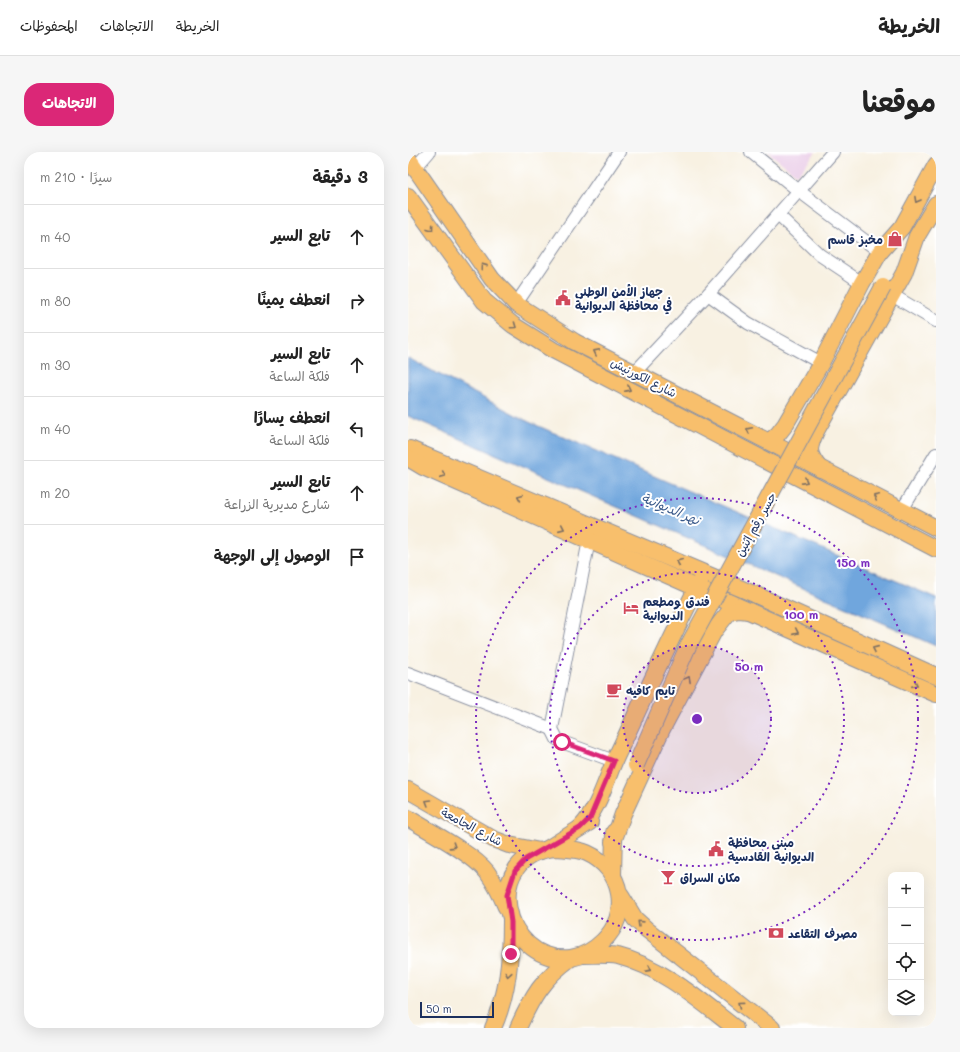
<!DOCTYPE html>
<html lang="ar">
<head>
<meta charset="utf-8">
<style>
	body { margin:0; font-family:Mali,"Playpen Sans Arabic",sans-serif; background:#f6f6f6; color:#222; direction:rtl }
	.controls { position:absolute; right:12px; bottom:12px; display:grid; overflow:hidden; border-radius:8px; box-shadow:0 4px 16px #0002 }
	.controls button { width:36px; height:36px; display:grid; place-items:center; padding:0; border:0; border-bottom:1px solid #e0e0e0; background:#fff; color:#222; font:20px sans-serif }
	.scale { position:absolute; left:12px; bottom:10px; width:74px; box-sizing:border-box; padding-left:4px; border:2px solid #1b2f5e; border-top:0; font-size:11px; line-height:14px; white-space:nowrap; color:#1b2f5e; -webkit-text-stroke:3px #fff; paint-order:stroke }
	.stop { position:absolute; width:12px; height:12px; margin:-9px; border:3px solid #db2777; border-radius:50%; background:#fff }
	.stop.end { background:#db2777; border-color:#fff; box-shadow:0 1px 4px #0008 }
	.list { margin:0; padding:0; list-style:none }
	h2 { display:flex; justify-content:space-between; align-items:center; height:52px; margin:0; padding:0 16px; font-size:17px }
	h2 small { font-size:13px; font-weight:400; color:#767676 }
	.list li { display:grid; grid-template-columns:26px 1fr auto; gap:12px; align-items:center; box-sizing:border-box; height:64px; padding:0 16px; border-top:1px solid #e0e0e0 }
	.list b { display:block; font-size:15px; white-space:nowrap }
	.list p { margin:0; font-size:13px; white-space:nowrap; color:#767676 }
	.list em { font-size:13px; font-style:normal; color:#767676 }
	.icon { flex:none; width:22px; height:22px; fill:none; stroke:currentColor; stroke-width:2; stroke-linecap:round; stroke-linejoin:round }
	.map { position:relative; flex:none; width:528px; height:876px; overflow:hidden; direction:ltr; border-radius:16px }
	header { display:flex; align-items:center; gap:24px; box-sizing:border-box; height:56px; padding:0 20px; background:#fff; border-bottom:1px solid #e0e0e0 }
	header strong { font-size:19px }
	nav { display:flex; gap:22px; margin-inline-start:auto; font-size:14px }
	.intro { display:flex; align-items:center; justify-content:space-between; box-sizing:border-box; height:96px; padding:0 24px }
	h1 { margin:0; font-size:28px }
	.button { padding:10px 18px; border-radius:16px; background:#db2777; color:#fff; font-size:14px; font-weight:700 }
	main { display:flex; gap:24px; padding:0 24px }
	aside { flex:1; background:#fff; border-radius:16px; box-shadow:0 4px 16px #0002 }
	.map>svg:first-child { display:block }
	.built { fill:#ecd1ea }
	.water { fill:#70a6dd; stroke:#466a9e }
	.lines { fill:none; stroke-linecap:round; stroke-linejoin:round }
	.minor-casing { stroke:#8a90a0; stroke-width:14 }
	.major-casing { stroke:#8a90a0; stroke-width:18 }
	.minor { stroke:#fff; stroke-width:12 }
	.major { stroke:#f8bf6c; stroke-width:16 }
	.major-bridge-casing { stroke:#8a90a0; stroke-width:18; stroke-linecap:butt }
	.major-bridge { stroke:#f8bf6c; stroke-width:16 }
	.oneway { stroke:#7e7064 }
	.route { stroke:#db2777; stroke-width:5 }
	.ring { fill:none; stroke:#7b2cbf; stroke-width:2; stroke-dasharray:2 4 }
	.labels { text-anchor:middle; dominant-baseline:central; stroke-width:4; stroke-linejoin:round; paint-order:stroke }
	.poi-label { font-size:12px; font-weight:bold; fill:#1b2f5e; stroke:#fff; text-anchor:start }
	.street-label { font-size:12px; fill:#1b2f5e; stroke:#fff }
	.water-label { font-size:13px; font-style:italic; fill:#39598a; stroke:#fff }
	.centre { fill:#7b2cbf; stroke:#fff; stroke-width:2 }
	.ring-label { font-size:12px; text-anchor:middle; font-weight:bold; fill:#7b2cbf; stroke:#fff; stroke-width:4; stroke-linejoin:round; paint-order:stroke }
</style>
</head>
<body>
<header>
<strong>الخريطة</strong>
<nav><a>الخريطة</a><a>الاتجاهات</a><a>المحفوظات</a></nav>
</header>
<div class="intro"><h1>موقعنا</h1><a class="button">الاتجاهات</a></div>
<main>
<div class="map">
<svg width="528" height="876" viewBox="0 0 528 876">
	<rect width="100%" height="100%" fill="#fff"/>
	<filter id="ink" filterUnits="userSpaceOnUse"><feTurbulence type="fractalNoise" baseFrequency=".025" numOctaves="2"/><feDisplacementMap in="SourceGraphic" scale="8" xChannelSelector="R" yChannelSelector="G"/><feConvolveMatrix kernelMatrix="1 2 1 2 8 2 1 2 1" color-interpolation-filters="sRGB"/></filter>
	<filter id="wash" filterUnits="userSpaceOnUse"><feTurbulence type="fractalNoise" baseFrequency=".012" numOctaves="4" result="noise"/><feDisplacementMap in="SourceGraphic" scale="16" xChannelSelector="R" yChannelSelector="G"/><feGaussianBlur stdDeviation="0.9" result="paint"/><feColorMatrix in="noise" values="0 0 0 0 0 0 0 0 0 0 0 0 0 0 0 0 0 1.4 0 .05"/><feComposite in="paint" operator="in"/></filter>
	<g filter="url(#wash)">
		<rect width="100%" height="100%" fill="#f8f1e2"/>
		<path class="built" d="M360,0h48l-19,23z"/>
		<path class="water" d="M0,206l121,64 407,176v48l-528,-230z"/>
	</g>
	<g filter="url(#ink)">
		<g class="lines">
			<g class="minor-casing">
				<g id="minor">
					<path d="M343,0l48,39 81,61"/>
					<path d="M7,16l14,-16"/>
					<path d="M370,63l42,40 42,28"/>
					<path d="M300,142l40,29 73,40"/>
					<path d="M484,143l44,26"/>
					<path d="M108,152l103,-152"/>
					<path d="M227,220l73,-78 125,-142"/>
					<path d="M494,358l34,-56"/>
					<path d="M181,388l-37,189 5,10 5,3 52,19"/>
					<path d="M0,521l144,56"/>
				</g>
			</g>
			<g class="major-casing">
				<g id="major">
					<path d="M0,6l84,121 24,25 59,38 361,186"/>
					<path d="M0,44l76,105 29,24 40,25 383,199"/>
					<path d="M362,289l8,-7 7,-9 36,-62 41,-80 18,-31 22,-25 34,-62"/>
					<path d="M2,297l344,145 182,82"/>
					<path d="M0,306l15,9 513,227"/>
					<path d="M412,317c-13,-16 -12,-20 -4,-38l88,-158 13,-37 19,-32"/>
					<path d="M0,638l85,49 16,6 31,6"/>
					<path d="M0,666c21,13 65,36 79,54 8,11 14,23 19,35"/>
					<path d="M172,676c19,-19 26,-49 37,-73 28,-59 54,-119 85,-177"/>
					<path d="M205,690l10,-28 39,-85 52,-98 15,-19 10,-2 10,1"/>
					<path d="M149,696c10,1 21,1 30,5 36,16 44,62 16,88 -9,9 -19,15 -32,17 -70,7 -92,-105 -14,-110z"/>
					<path d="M139,697l43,-27"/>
					<path d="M205,724l1,-44"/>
					<path d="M213,744l14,23 11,10 126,99"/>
					<path d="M176,803c11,0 23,-1 34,1 44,11 82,45 117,72"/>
					<path d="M85,876c15,-34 18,-70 18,-107"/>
					<path d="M110,876c14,-31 25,-50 53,-70"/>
				</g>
			</g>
			<use href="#minor" class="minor"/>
			<use href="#major" class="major"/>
			<g class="major-bridge-casing">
				<path id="major-bridge" d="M228,613l52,-119 195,-359"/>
			</g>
			<use href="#major-bridge" class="major-bridge"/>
		</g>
		<defs><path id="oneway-chevron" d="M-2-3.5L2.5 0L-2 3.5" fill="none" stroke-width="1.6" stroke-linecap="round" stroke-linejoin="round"/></defs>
		<g class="oneway">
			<use href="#oneway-chevron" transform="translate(509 48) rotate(119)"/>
			<use href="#oneway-chevron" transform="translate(23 76) rotate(54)"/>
			<use href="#oneway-chevron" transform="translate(75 114) rotate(-125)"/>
			<use href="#oneway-chevron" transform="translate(106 174) rotate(35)"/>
			<use href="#oneway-chevron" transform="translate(188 200) rotate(-153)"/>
			<use href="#oneway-chevron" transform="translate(220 237) rotate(27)"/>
			<use href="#oneway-chevron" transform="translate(341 278) rotate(-153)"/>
			<use href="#oneway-chevron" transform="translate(35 323) rotate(24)"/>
			<use href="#oneway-chevron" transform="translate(397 329) rotate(28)"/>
			<use href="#oneway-chevron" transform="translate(112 345) rotate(-157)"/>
			<use href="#oneway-chevron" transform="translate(468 345) rotate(-154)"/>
			<use href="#oneway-chevron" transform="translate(154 376) rotate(24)"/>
			<use href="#oneway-chevron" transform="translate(271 410) rotate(-157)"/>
			<use href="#oneway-chevron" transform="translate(388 480) rotate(24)"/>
			<use href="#oneway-chevron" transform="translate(467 497) rotate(-156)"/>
			<use href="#oneway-chevron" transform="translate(280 527) rotate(-62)"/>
			<use href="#oneway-chevron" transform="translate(507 532) rotate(24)"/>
			<use href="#oneway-chevron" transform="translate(20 650) rotate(-149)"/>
			<use href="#oneway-chevron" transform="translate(45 694) rotate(33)"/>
			<use href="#oneway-chevron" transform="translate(232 771) rotate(-136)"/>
			<use href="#oneway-chevron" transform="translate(241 817) rotate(26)"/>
			<use href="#oneway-chevron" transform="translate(100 822) rotate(99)"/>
			<use href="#oneway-chevron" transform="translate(333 852) rotate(-143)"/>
		</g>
	</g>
	<g class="lines" filter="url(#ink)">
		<path class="route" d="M103,802v-32l-4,-27 8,-24 11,-12 54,-31 10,-10 24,-57 -52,-19"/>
	</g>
	<circle cx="289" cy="567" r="74" fill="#7b2cbf" fill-opacity=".12"/>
	<g class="ring">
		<circle cx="289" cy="567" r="74"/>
		<circle cx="289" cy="567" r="147"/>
		<circle cx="289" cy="567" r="221"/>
	</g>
	<defs>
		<g id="shop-bare" transform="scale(1.2)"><path d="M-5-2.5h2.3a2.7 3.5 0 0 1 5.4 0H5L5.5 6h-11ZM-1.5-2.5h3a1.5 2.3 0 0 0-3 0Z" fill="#d1495b" stroke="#fff" stroke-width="2.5" paint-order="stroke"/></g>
		<g id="civic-bare" transform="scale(1.2)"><path d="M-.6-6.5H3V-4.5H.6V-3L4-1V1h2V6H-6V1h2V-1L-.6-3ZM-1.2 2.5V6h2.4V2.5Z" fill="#d1495b" stroke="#fff" stroke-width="2.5" paint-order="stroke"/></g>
		<g id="hotel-bare" transform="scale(1.2)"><path d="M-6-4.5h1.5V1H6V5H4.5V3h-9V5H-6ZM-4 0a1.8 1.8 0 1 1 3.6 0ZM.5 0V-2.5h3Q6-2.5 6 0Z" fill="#d1495b" stroke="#fff" stroke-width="2.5" paint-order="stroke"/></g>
		<g id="cafe-bare" transform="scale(1.2)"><path d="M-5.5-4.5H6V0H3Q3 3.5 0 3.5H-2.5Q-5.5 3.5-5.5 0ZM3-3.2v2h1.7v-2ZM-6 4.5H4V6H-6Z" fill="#d1495b" stroke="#fff" stroke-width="2.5" paint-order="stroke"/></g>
		<g id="bar-bare" transform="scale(1.2)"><path d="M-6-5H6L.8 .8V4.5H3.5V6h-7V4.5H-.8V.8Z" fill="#d1495b" stroke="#fff" stroke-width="2.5" paint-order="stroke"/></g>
		<g id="bank-bare" transform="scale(1.2)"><path d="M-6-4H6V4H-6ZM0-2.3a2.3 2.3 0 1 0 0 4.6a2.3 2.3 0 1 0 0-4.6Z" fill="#d1495b" stroke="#fff" stroke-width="2.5" paint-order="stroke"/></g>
	</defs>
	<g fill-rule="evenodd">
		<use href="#shop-bare" x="487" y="87"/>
		<use href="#civic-bare" x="155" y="146"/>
		<use href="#hotel-bare" x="223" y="456"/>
		<use href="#cafe-bare" x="206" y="538"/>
		<use href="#civic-bare" x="308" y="697"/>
		<use href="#bar-bare" x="260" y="725"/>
		<use href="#bank-bare" x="368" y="781"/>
	</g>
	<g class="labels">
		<g class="poi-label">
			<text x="475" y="87" text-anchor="end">مخبز قاسم</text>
			<text x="167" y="139">جهاز الأمن الوطني<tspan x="167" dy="14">في محافظة الديوانية</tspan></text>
			<text x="235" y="449">فندق ومطعم<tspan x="235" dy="14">الديوانية</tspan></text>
			<text x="218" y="538">تايم كافيه</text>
			<text x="320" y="690">مبنى محافظة<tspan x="320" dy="14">الديوانية القادسية</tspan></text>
			<text x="272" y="725">مكان السراق</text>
			<text x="380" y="781">مصرف التقاعد</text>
		</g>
		<g class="street-label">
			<text transform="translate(236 225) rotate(27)">شارع الكورنيش</text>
			<text transform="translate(347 372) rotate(-61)">جسر رقم إثنين</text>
			<text transform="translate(64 674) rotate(28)">شارع الجامعة</text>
		</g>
		<g class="water-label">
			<text transform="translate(263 356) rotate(23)">نهر الديوانية</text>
		</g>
	</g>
	<circle cx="289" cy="567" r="6" class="centre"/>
	<g class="ring-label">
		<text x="445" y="415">150 m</text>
		<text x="393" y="467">100 m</text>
		<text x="341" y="519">50 m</text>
	</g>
</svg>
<div class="controls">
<button>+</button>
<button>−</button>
<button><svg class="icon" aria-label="locate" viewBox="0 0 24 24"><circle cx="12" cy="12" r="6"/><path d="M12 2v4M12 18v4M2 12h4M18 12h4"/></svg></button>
<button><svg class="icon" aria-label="layers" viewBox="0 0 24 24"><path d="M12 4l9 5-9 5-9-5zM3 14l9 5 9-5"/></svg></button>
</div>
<div class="scale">50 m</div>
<div class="stop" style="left:154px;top:590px"></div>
<div class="stop end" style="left:103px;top:802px"></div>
</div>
<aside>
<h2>3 دقيقة<small>سيرًا · 210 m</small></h2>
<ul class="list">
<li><svg class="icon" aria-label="ahead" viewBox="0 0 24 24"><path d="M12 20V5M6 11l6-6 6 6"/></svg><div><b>تابع السير</b></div><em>40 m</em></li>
<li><svg class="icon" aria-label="right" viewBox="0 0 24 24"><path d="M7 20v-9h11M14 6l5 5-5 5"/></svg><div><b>انعطف يمينًا</b></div><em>80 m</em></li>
<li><svg class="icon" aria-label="ahead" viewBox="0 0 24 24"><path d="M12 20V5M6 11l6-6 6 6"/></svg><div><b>تابع السير</b><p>فلكة الساعة</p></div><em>30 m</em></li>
<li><svg class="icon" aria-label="left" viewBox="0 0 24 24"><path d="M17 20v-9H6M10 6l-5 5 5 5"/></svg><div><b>انعطف يسارًا</b><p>فلكة الساعة</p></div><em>40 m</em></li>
<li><svg class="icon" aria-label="ahead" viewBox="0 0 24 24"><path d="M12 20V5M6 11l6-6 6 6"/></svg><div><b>تابع السير</b><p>شارع مديرية الزراعة</p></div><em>20 m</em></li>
<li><svg class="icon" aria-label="arrive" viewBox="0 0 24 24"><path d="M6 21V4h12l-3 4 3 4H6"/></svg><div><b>الوصول إلى الوجهة</b></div></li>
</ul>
</aside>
</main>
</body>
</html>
